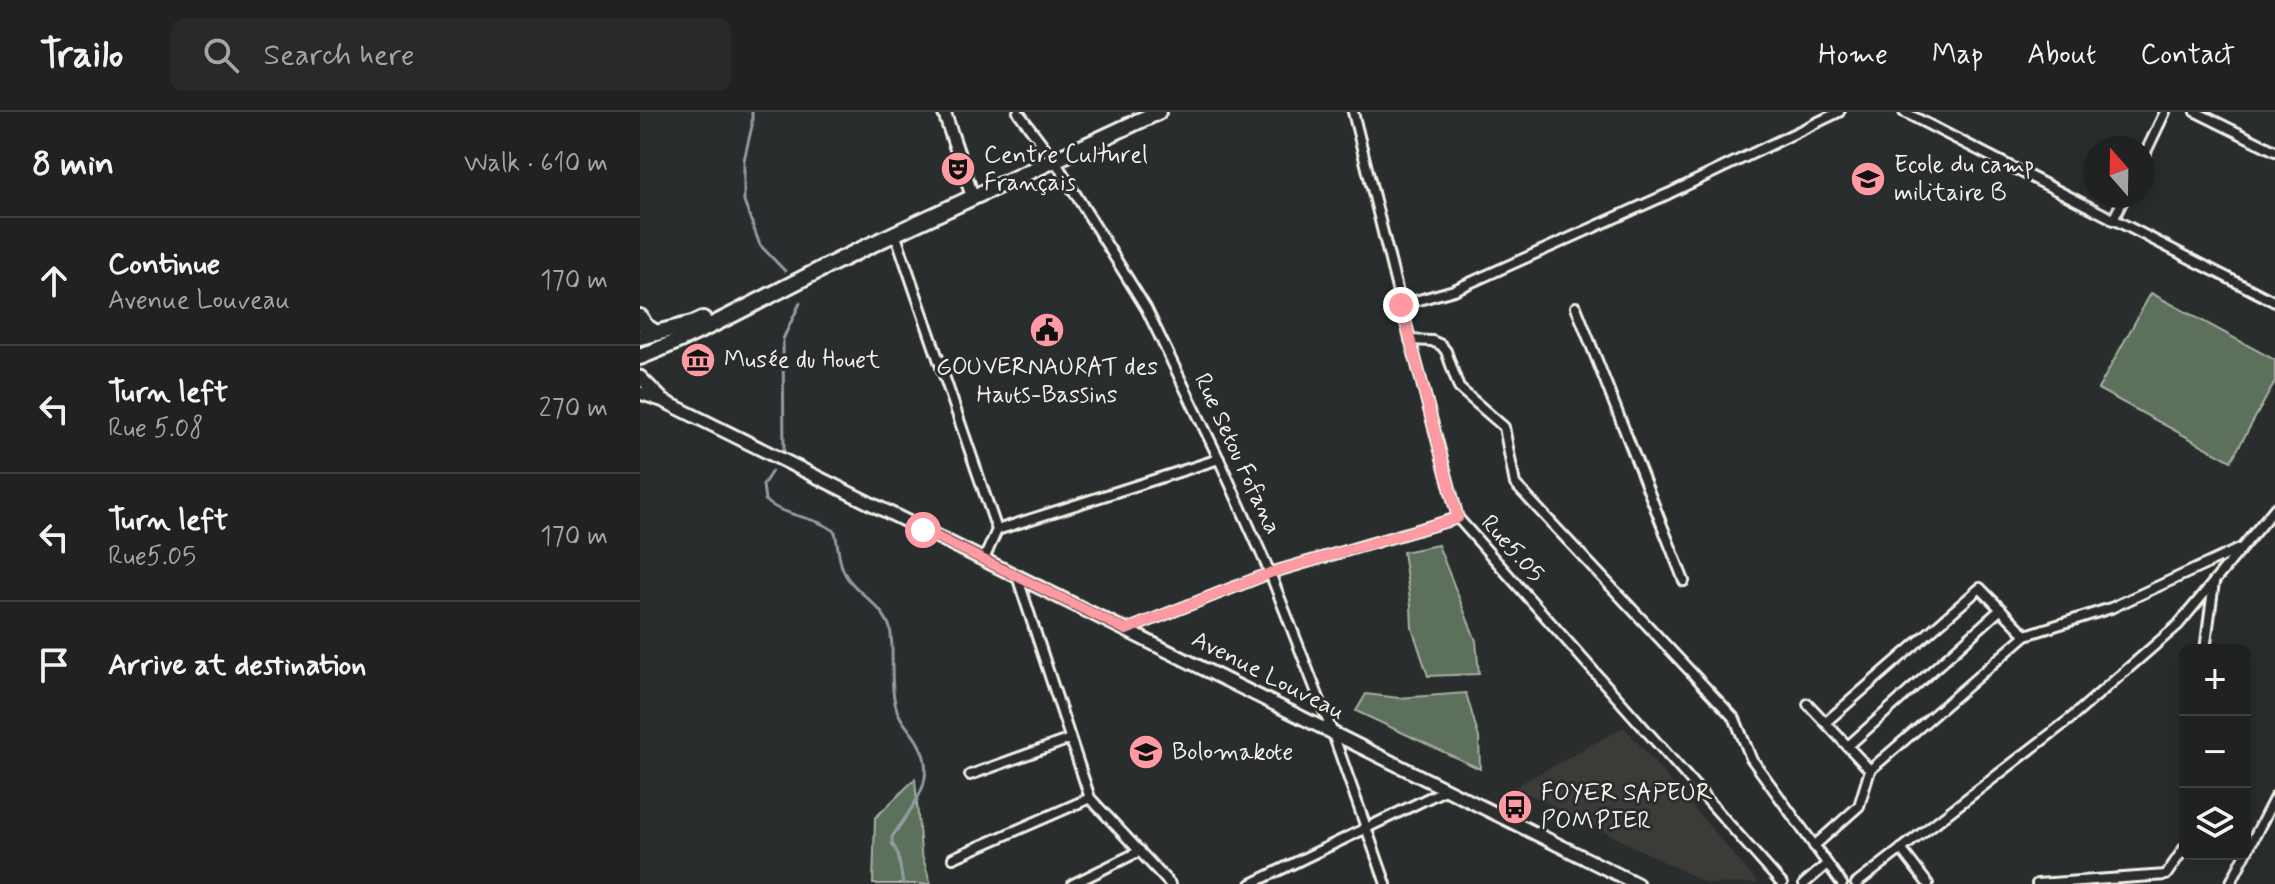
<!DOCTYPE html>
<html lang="en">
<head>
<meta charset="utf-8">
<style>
	body { margin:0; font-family:Mynerve,sans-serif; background:#282a2a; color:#f1f3f6 }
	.controls { position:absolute; right:24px; bottom:24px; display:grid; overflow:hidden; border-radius:12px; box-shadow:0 4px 20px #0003 }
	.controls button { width:72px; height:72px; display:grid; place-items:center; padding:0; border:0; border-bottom:2px solid #3d3f40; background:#202222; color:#f1f3f6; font:40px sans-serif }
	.compass { position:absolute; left:1443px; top:24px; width:72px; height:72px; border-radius:50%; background:#202222; box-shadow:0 4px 20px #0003; rotate:340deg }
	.stop { position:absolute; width:24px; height:24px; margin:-18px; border:6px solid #ff9aa2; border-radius:50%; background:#fff }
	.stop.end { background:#ff9aa2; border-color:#fff; box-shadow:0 2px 8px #0008 }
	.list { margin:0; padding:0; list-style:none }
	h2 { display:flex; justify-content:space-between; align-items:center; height:104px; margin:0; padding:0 32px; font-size:34px }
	h2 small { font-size:26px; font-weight:400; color:#a2a4a5 }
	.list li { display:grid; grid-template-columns:52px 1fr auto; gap:24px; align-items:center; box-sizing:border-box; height:128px; padding:0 32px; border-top:2px solid #3d3f40 }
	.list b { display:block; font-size:30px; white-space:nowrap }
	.list p { margin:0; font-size:26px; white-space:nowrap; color:#a2a4a5 }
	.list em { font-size:26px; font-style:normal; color:#a2a4a5 }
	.icon { flex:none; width:44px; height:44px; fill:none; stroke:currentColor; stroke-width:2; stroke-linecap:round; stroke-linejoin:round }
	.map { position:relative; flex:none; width:1635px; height:772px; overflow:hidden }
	header { display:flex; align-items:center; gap:48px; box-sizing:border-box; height:112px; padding:0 40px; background:#202222; border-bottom:2px solid #3d3f40 }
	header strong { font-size:38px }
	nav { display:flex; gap:44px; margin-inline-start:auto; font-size:28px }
	.search { width:560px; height:72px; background:#282a2a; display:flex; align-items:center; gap:20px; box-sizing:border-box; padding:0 28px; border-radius:12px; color:#a2a4a5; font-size:30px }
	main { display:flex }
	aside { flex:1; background:#202222 }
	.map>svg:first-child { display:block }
	.built { fill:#3c3a38 }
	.green { fill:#5b705b; stroke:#a8b0a2; stroke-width:2 }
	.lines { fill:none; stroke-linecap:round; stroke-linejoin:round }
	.stream { stroke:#909da2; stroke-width:3 }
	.street-casing { stroke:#f4f1e8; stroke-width:14 }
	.secondary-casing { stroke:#f4f1e8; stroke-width:17 }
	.highway-casing { stroke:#f4f1e8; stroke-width:20 }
	.street { stroke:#2a2d2e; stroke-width:8 }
	.secondary { stroke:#2a2d2e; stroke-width:11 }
	.highway { stroke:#2a2d2e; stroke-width:14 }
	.route { stroke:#ff9aa2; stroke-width:10 }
	.labels { text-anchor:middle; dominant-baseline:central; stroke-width:6; stroke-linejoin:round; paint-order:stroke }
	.poi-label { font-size:24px; fill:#f4f1e8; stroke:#2a2d2e; text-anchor:start }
	.street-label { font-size:24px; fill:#f4f1e8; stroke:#2a2d2e }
</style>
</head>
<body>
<header>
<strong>Trailo</strong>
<div class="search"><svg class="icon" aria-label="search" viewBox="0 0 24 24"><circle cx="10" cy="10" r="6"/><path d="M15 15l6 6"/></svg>Search here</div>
<nav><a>Home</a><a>Map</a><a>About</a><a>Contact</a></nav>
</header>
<main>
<aside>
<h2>8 min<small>Walk · 610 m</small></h2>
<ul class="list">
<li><svg class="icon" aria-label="ahead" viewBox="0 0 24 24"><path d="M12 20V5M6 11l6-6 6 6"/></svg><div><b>Continue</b><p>Avenue Louveau</p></div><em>170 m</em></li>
<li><svg class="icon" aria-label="left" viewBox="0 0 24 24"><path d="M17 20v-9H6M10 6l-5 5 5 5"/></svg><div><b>Turn left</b><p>Rue 5.08</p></div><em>270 m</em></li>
<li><svg class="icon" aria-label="left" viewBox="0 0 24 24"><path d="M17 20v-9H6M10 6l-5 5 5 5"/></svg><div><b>Turn left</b><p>Rue5.05</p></div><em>170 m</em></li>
<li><svg class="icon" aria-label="arrive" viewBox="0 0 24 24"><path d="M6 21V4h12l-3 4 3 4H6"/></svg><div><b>Arrive at destination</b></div></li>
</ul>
</aside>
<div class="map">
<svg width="1635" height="772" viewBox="0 0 1635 772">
	<rect width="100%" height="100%" fill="#2a2d2e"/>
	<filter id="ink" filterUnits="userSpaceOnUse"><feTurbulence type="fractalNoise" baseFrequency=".0125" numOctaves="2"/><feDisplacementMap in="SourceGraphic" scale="16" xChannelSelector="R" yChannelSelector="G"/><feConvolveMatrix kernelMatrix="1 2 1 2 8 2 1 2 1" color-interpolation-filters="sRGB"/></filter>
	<g filter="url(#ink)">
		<path class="built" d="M984,615l134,156 -50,1 -193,-97z"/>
		<g class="green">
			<path d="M1511,181l124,67v22l-44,79 -133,-72z"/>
			<path d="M798,433l38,96 3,33 -51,2 -16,-48 -1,-22 -8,-54z"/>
			<path d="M826,581l13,45 1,31 -124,-58 10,-17 33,4z"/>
			<path d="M275,667l6,73 10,32h-58l2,-66z"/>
		</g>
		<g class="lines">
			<g class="stream">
				<path d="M112,0v14l-8,34v42l16,43 25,26"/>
				<path d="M144,340l-1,-113 17,-36"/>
				<path d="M132,359l-9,14 2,15c20,18 50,15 70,32 4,16 3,34 14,48 14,17 34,27 41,48 5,25 -1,51 5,75 3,16 14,25 22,38 23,38 -4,64 -25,96v6l6,11 5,30"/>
			</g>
			<g class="street-casing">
				<g id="street">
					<path d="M378,0l37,49 91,147 73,151 51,114 63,161 53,150"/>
					<path d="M713,0l48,193 57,213 324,366"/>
					<path d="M1264,0l371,190"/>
					<path d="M1556,0l79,39"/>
					<path d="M1503,46l22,-46"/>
					<path d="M1473,108l12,-24"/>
					<path d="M255,121l102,297 -13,29"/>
					<path d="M761,193l53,-15 214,-96 171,-82"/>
					<path d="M936,195l108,274"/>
					<path d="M770,228l22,1 9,4 5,6 13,37 45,39 11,57 220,235 16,39 91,126"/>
					<path d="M357,418l222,-71"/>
					<path d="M377,464l73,222 80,86"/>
					<path d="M486,518l144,-57 188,-55"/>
					<path d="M1565,538l9,-68"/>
					<path d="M1168,592l62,66"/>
					<path d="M1186,610l154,-134 46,47"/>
					<path d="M1208,634l153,-137"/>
					<path d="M330,663l100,-36"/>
					<path d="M1174,734l45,-40 11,-36 156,-135 85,-27 128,-59"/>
					<path d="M1261,737l27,35"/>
					<path d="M313,746l137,-60"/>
					<path d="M433,772l67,-33"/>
					<path d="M611,772l196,-95"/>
					<path d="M1164,772l23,-20"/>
					<path d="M1216,772l214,-165 108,-94 97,-117"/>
					<path d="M1397,772l129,-9 19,-28"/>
					<path d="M1590,772l45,-87"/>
				</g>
			</g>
			<g class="secondary-casing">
				<g id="secondary">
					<path d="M304,0l29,86"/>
					<path d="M0,265l21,21"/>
					<path d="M0,281l24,8 973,483"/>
				</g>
			</g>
			<g class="highway-casing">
				<g id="highway">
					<path d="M0,205l5,9 11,7"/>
					<path d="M0,225l52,-13 11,-5"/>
					<path d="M0,245c72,-28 139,-68 208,-101 103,-50 207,-95 310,-144"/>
				</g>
			</g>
			<use href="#street" class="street"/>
			<use href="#secondary" class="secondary"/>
			<use href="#highway" class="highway"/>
		</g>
	</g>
	<g class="lines" filter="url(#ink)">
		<path class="route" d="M283,418l203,100 144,-57 188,-55 -57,-213"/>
	</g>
	<defs>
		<g id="theatre-disc" transform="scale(1.8)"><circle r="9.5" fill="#ff9aa2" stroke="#2a2d2e"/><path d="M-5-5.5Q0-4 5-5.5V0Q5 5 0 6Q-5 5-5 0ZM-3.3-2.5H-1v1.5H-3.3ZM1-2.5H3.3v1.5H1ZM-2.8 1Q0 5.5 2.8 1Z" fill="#111"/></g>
		<g id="school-disc" transform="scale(1.8)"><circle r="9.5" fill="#ff9aa2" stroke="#2a2d2e"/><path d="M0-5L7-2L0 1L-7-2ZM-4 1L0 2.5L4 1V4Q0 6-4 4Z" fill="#111"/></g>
		<g id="civic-disc" transform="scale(1.8)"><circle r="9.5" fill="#ff9aa2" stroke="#2a2d2e"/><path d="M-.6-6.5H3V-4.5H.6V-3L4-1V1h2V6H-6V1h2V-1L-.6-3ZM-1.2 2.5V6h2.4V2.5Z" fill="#111"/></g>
		<g id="museum-disc" transform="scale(1.8)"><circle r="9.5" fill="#ff9aa2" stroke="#2a2d2e"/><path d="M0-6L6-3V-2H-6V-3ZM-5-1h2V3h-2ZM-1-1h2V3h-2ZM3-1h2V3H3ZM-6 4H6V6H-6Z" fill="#111"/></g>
		<g id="bus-disc" transform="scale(1.8)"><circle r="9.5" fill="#ff9aa2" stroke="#2a2d2e"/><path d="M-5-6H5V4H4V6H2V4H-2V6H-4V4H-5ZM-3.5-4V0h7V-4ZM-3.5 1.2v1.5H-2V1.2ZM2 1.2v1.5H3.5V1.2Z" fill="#111"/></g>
	</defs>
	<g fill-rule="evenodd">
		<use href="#theatre-disc" x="318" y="57"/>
		<use href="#school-disc" x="1228" y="67"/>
		<use href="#civic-disc" x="407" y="218"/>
		<use href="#museum-disc" x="58" y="248"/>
		<use href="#school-disc" x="506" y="640"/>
		<use href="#bus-disc" x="875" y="695"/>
	</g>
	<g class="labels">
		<g class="poi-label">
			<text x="344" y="43">Centre Culturel<tspan x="344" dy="28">Français</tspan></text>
			<text x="1254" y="53">Ecole du camp<tspan x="1254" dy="28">militaire B</tspan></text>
			<text x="84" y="248">Musée du Houet</text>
			<text x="407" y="255" text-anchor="middle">GOUVERNAURAT des<tspan x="407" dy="28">Hauts-Bassins</tspan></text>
			<text x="532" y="640">Bolomakote</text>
			<text x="901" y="681">FOYER SAPEUR<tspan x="901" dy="28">POMPIER</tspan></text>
		</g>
		<g class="street-label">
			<text transform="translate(597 342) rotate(65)">Rue Setou Fofana</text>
			<text transform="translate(872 437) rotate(48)">Rue5.05</text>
			<text transform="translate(628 564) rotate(27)">Avenue Louveau</text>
		</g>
	</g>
</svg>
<div class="controls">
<button>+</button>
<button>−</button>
<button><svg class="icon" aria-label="layers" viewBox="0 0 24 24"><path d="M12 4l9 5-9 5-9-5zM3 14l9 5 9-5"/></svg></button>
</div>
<svg class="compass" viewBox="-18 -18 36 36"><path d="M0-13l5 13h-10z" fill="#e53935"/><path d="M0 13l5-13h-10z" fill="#a2a4a5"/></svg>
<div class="stop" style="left:283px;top:418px"></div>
<div class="stop end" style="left:761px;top:193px"></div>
</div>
</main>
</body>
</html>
